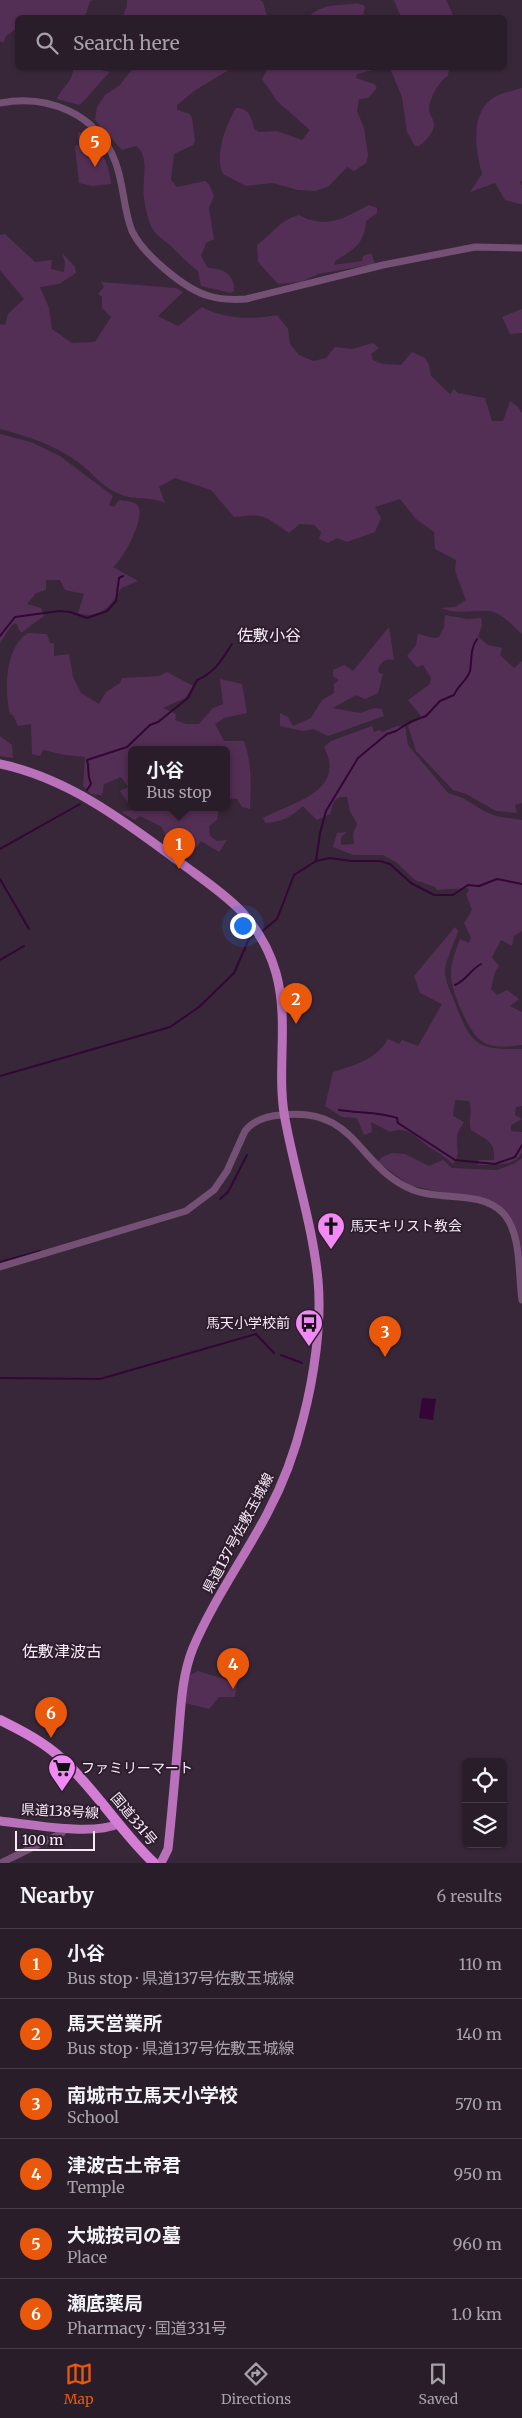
<!DOCTYPE html>
<html lang="en">
<head>
<meta charset="utf-8">
<style>
	body { margin:0; font-family:Merriweather,"Noto Sans JP",serif; background:#362a36; color:#f1f3f6 }
	.controls { position:absolute; right:15px; bottom:15px; display:grid; overflow:hidden; border-radius:8px; box-shadow:0 1px 4px #0004 }
	.controls button { width:45px; height:45px; display:grid; place-items:center; padding:0; border:0; border-bottom:1px solid #463b47; background:#2a1d2a; color:#f1f3f6; font:25px sans-serif }
	.scale { position:absolute; left:15px; bottom:12px; width:80px; box-sizing:border-box; padding-left:5px; border:2px solid #f5eaf5; border-top:0; font-size:14px; line-height:18px; white-space:nowrap; color:#f5eaf5; -webkit-text-stroke:4px #2e1d2e; paint-order:stroke }
	.you { position:absolute; left:242px; top:925px; width:18px; height:18px; margin:-12px; border:4px solid #fff; border-radius:50%; background:#1a73e8; box-shadow:0 0 0 8px #1a73e833 }
	.badge { display:grid; place-items:center; width:32px; height:32px; border-radius:50%; background:#ea580c; color:#fff; font-size:16px; font-weight:700 }
	.pin { position:absolute; translate:-50% -41px; filter:drop-shadow(0 1px 2px #0008) }
	.pin::after { content:''; position:absolute; top:26px; width:18px; height:15px; background:inherit; clip-path:polygon(0 0,100% 0,50% 100%) }
	.popup { position:absolute; left:128px; top:746px; width:102px; height:65px; box-sizing:border-box; display:grid; place-content:center; border-radius:8px; background:#2a1d2a; filter:drop-shadow(0 1px 4px #0005); font-size:16px; white-space:nowrap; color:#a5a2a8 }
	.popup b { font-size:19px; color:#f1f3f6 }
	.popup::after { content:''; position:absolute; left:50%; top:100%; margin-left:-10px; border:10px solid transparent; border-top-color:#2a1d2a }
	.list { margin:0; padding:0; list-style:none }
	h2 { display:flex; justify-content:space-between; align-items:center; height:65px; margin:0; padding:0 20px; font-size:21px }
	h2 small { font-size:16px; font-weight:400; color:#a5a2a8 }
	.list li { display:grid; grid-template-columns:32px 1fr auto; gap:15px; align-items:center; box-sizing:border-box; height:70px; padding:0 20px; border-top:1px solid #463b47 }
	.list b { display:block; font-size:19px; white-space:nowrap }
	.list p { margin:0; font-size:16px; white-space:nowrap; color:#a5a2a8 }
	.list em { font-size:16px; font-style:normal; color:#a5a2a8 }
	.icon { flex:none; width:28px; height:28px; fill:none; stroke:currentColor; stroke-width:2; stroke-linecap:round; stroke-linejoin:round }
	.map { position:relative; flex:none; width:522px; height:1863px; overflow:hidden }
	.search { position:absolute; background:#2a1d2a; box-shadow:0 1px 4px #0004; left:15px; right:15px; top:15px; height:55px; display:flex; align-items:center; gap:12px; box-sizing:border-box; padding:0 18px; border-radius:8px; color:#a5a2a8; font-size:19px }
	.sheet { height:485px; background:#2a1d2a }
	nav { display:flex; justify-content:space-around; align-items:center; box-sizing:border-box; height:70px; border-top:1px solid #463b47; background:#2a1d2a; font-size:14px; color:#a5a2a8 }
	nav a { display:grid; justify-items:center; gap:2px }
	nav .on { color:#ea580c }
	.map>svg:first-child { display:block }
	.green { fill:#542f55 }
	.water { fill:#330635 }
	.lines { fill:none; stroke-linecap:round; stroke-linejoin:round }
	.stream { stroke:#330635; stroke-width:2 }
	.minor { stroke:#745174; stroke-width:7 }
	.major { stroke:#b971ba; stroke-width:9 }
	.highway { stroke:#d47dd5; stroke-width:10 }
	.labels { text-anchor:middle; dominant-baseline:central; stroke-width:4; stroke-linejoin:round; paint-order:stroke }
	.poi-label { font-size:14px; fill:#f5eaf5; stroke:#2e1d2e; text-anchor:start }
	.street-label { font-size:14px; fill:#f5eaf5; stroke:#2e1d2e }
	.quarter-label { font-size:16px; fill:#f5eaf5; stroke:#2e1d2e }
</style>
</head>
<body>
<div class="map">
<svg width="522" height="1863" viewBox="0 0 522 1863">
	<rect width="100%" height="100%" fill="#382738"/>
	<g class="green">
		<path d="M0,0h94l-4,1 -5,16 -67,1 -1,10 -11,8 -3,7 -3,-2z"/>
		<path d="M127,0h133l3,2 4,15h-149l6,-3 3,-8z"/>
		<path d="M394,0h52l8,17h-53z"/>
		<path d="M357,3l8,3 -2,11h-55c18,-15 27,-10 49,-14z"/>
		<path d="M73,68h19l18,4c-12,11 -19,23 -31,33l-22,-6c4,-11 17,-18 16,-31z"/>
		<path d="M133,68h97l-3,3 -33,20 -17,14v5l13,4 2,4 3,23 -2,4 -19,9 -3,26 6,7 28,-6 4,3 5,12 -5,12 5,31 -8,4 -5,13 7,12c15,0 27,7 26,23l-3,2 -30,-7 -3,-15c-9,-7 -15,-13 -23,-21 -7,-8 -17,-12 -23,-22 -4,-8 -7,-21 -8,-30 -3,-15 7,-42 -8,-52l-14,4 -27,-30 2,-13 8,-12 15,-10z"/>
		<path d="M268,68h107l-2,2 -16,4 -1,4 18,6 3,4 -9,10 -9,1 -2,12 7,17 4,27 -2,8 -12,8 -7,-4 -18,19 -13,5 -18,-1 -25,-7 -27,3 -23,-12c-9,-19 3,-49 13,-66 13,0 16,10 18,21l5,3 18,-1 25,9 8,-10 -33,-29 -15,-22z"/>
		<path d="M390,68h59l-1,8c-9,5 -18,21 -19,33 0,6 5,10 5,15 1,7 -10,19 -15,22h-4l-8,-14 -5,-35z"/>
		<path d="M522,88v93l-2,1 2,4v18h-2l-15,-4 -10,-17 -25,9 12,-18c-6,-23 -13,-60 11,-76 8,-5 19,-7 29,-10z"/>
		<path d="M80,132c19,13 29,29 31,52l-19,2 -13,-3 -4,-37 4,-1 -1,-12z"/>
		<path d="M369,205l8,3v5l-11,8c-2,24 -12,28 -31,40l-1,4 28,-4 1,-5 8,-3 4,11 -57,10 -17,8 -23,2 -20,-22 -1,-17c14,-10 24,-26 42,-30 27,15 45,3 70,-10z"/>
		<path d="M5,234l30,28 17,-2 -1,9 13,3 1,-10 -3,-9 13,14 1,6 -17,11 -19,3 9,21 3,21 20,14 23,-1 16,-25 -9,-9v-11l-4,-3 6,-7 -3,-5 75,6 7,4 -25,24 20,10 24,-19c22,12 50,13 75,8l11,14 2,15 9,11 14,6 13,-3 9,-11 17,2 21,-6 6,5 -8,6 2,6 10,4 18,1 11,-13 13,6 4,7 2,11 19,18 4,-5 4,4 27,5 7,23h11l7,-20 8,6 4,6v221c-8,-7 -21,-22 -33,-23 -16,-1 -32,4 -48,-3l14,-1 11,-7 -11,-29 1,-11 -21,-11 -1,-17 -18,-13 -16,-20 -25,8 6,11 -6,14 -28,10 -10,-4 -9,5 -9,-4 2,-7 -7,-7 -14,-1 -11,9c-25,-17 -24,-20 -55,-16l-23,-27 -36,-12 -16,9 6,16c-13,-7 -32,-2 -48,-10 -16,-7 -25,-21 -39,-31 -23,-17 -51,-26 -78,-33v-105l5,1 3,-11 16,-15 -24,-29v-35z"/>
		<path d="M522,309v24l-12,1 -8,-17z"/>
		<path d="M0,434l31,8 29,14 53,40 -4,9 5,2 5,-7c5,1 16,1 19,6 8,11 -15,54 -25,61l25,14 -17,7c-9,18 -22,32 -43,25l6,-19 -19,-4 -5,-10h-14v10l-10,3 -9,11 14,4 3,8 -23,17 -5,-10 -5,3 -11,17z"/>
		<path d="M445,615l22,4 14,-1 1,7 -4,12 10,8 14,3 -2,7 14,13 8,-7v142l-7,2 2,8 -21,-2 -30,-17 -13,-4 -37,-39 -8,-25 13,-10 -13,-16 22,-16 1,-6 -8,-13 -6,2 -10,-11 9,-11 2,-11 16,4 5,-1 5,-10z"/>
		<path d="M389,627l5,33c-9,-2 -12,1 -16,9l1,4 4,1 -5,19 -13,6 -9,-4 -23,13 27,5 15,-5 7,1 2,7 -56,20 -15,-7 -10,2 -23,-5v-13l8,4 5,9 18,-8 11,-18 12,-7v-9l5,-4 -6,-4v-6l11,-5 9,6z"/>
		<path d="M28,633l19,1 3,9h4v13l15,-2 4,23 8,16 18,11 7,-12 14,-9 2,-5 37,-2 8,-4 26,14 -8,12 -22,10 13,6 -1,6 11,4h13l14,-16 10,-4 -3,-25 22,5 5,29 -23,5 -9,6 9,17h20c8,23 7,44 6,68l-8,-2 -5,-8 -10,-1 -1,-48h-94v58h87l-2,12 -8,6 1,10 7,5 10,-1 -8,12 -18,-11 -13,17 -11,-5 -5,-8 -4,-2 -6,-16 -22,-11 -5,4 -14,-8 12,-2 -13,-19 8,-4 -7,-10 -17,7 -2,11 -11,-1 -8,-8 2,-29 -20,-2 -22,-5 -3,6 -8,-2 -1,-30 -13,2 -5,-11 -3,-1c-6,-24 -5,-67 18,-81z"/>
		<path d="M372,726l2,6 6,-2 2,2 15,-6 8,1 3,18 40,48 15,5 21,13 12,5 26,4v111l-8,5 -2,10 -11,-6 -9,17 7,9 -4,6 -4,17 6,6 10,-5 12,9 -9,7 12,6v33c-12,1 -28,4 -39,-3 -14,-7 -33,-53 -32,-69 0,-11 5,-23 9,-34l9,4 2,-5 -7,-15 8,-13 -6,-16 3,-4 -2,-2 -30,2 -2,-3 -20,-7 -19,-18 -13,-7h-30l-20,-8 4,-14 10,-1 -6,5v8l13,-1 -1,-10 4,-10 -7,-13 -3,-14h-7l-6,4 -4,13 -13,6 -14,-14c-12,11 -21,16 -38,17l-2,-5c29,-16 84,-26 61,-71l7,-6z"/>
		<path d="M0,736l12,9 1,13 -13,-2z"/>
		<path d="M455,927l3,4c-3,10 -12,29 -13,39 0,12 6,23 10,33 16,42 22,47 67,46v57l-6,1 -1,8 7,4 -11,6v6l11,1c0,6 0,15 0,20 -6,15 -32,13 -44,13v-5h16c2,-19 -9,-21 -23,-30 -3,-10 2,-18 -2,-29l-14,-1 -2,16 11,6c-2,4 -7,10 -7,15 -1,11 4,17 -4,27 -8,-7 -15,-12 -24,-17 -13,-9 -20,-22 -39,-15l-19,-10 1,10 -8,3 -7,-17 -15,-1 -17,-11 8,-34c22,-7 43,-12 55,-33l11,5 3,-4 16,6 24,-42 -22,-11 -6,-17z"/>
		<path d="M392,1153l13,1 24,12 14,-6 9,8 45,2 17,-6 8,-6v107l-7,-35 -17,-25 -89,-20 -31,-23 4,-5z"/>
		<path d="M198,1671l39,12 -2,14h-16l-10,12 -24,-6 3,-27z"/>
	</g>
	<path class="water" d="M422,1398l14,1 -3,21 -14,-2z"/>
	<g class="lines">
		<g class="stream">
			<path d="M0,636l15,-19 44,-6 11,1 17,6 20,-7 9,-10 3,-23 4,-2"/>
			<path d="M87,790l4,-6c-5,-12 -1,-15 -4,-24l40,-13 23,-22 8,-3 30,-24 9,-18c18,-7 25,-21 35,-36"/>
			<path d="M0,849l80,-45"/>
			<path d="M316,861l14,-3 21,3h29l10,3 21,19 23,12h19l15,-10 11,1 18,-7 25,5"/>
			<path d="M0,879l29,50"/>
			<path d="M261,932l16,-13 17,-44 22,-14 4,-28 6,-22 32,-53 29,-24 9,-3 14,-9 16,-6 14,-15 14,-6c3,-8 14,-16 16,-24 2,-10 0,-23 7,-32"/>
			<path d="M0,960l24,-14"/>
			<path d="M455,985c11,-4 14,-14 26,-21"/>
			<path d="M0,1076l170,-49 29,-20 35,-34 15,-34 6,-4"/>
			<path d="M339,1110c18,3 42,2 58,8l1,5 57,37 40,4 20,-7 7,-12"/>
			<path d="M220,1199l8,-7 19,-37"/>
			<path d="M0,1262l40,-11"/>
			<path d="M281,1355l21,8"/>
			<path d="M0,1378l100,1 156,-45 18,19"/>
		</g>
		<g class="minor">
			<path d="M0,103c47,-9 97,10 115,58 9,22 8,48 17,70 11,23 52,58 77,65 13,4 24,4 37,3l137,-34 92,-18 47,1"/>
			<path d="M0,1267l186,-56 28,-21 13,-19 18,-40c9,-11 21,-15 36,-16 77,-9 75,52 132,75 27,11 68,0 90,23 19,21 15,61 19,87"/>
			<path d="M1,1863l61,-30 4,-5"/>
		</g>
		<g class="major">
			<path d="M0,764c67,14 123,56 177,96 22,17 46,32 65,52 15,17 28,39 34,61 14,50 -1,101 10,151 10,52 27,104 32,156 4,43 -4,97 -15,139 -8,33 -20,65 -36,95 -24,45 -54,87 -74,134 -12,30 -12,61 -15,93 -3,36 -6,72 -10,108l-7,14"/>
			<path d="M0,1821c30,3 92,15 118,3"/>
		</g>
		<path class="highway" d="M0,1720c22,11 44,22 62,39 34,31 58,72 92,104"/>
	</g>
	<defs>
		<g id="church-pin" transform="scale(1.4375)"><path d="M0 17L-7.5 6A9.5 9.5 0 1 1 7.5 6Z" fill="#f18af4" stroke="#2e1d2e"/><path d="M-1.2-6h2.4v3.5h3.3v2.4h-3.3V6h-2.4V-.1h-3.3v-2.4h3.3Z" fill="#111"/></g>
		<g id="bus-pin" transform="scale(1.4375)"><path d="M0 17L-7.5 6A9.5 9.5 0 1 1 7.5 6Z" fill="#f18af4" stroke="#2e1d2e"/><path d="M-5-6H5V4H4V6H2V4H-2V6H-4V4H-5ZM-3.5-4V0h7V-4ZM-3.5 1.2v1.5H-2V1.2ZM2 1.2v1.5H3.5V1.2Z" fill="#111"/></g>
		<g id="supermarket-pin" transform="scale(1.4375)"><path d="M0 17L-7.5 6A9.5 9.5 0 1 1 7.5 6Z" fill="#f18af4" stroke="#2e1d2e"/><path d="M-6-5.5h2.5l.6 2H6L4.5 2H-2.5L-4.4-4H-6ZM-1.5 3.2a1.3 1.3 0 1 0 .1 0ZM3 3.2a1.3 1.3 0 1 0 .1 0Z" fill="#111"/></g>
	</defs>
	<g fill-rule="evenodd">
		<use href="#church-pin" x="331" y="1226"/>
		<use href="#bus-pin" x="309" y="1323"/>
		<use href="#supermarket-pin" x="62" y="1768"/>
	</g>
	<g class="labels">
		<g class="poi-label">
			<text x="350" y="1226">馬天キリスト教会</text>
			<text x="290" y="1323" text-anchor="end">馬天小学校前</text>
			<text x="81" y="1768">ファミリーマート</text>
		</g>
		<g class="street-label">
			<text transform="translate(238 1533) rotate(-62)">県道137号佐敷玉城線</text>
			<text transform="translate(60 1811) rotate(3)">県道138号線</text>
			<text transform="translate(134 1819) rotate(50)">国道331号</text>
		</g>
		<g class="quarter-label">
			<text x="269" y="635">佐敷小谷</text>
			<text x="62" y="1651">佐敷津波古</text>
		</g>
	</g>
</svg>
<div class="controls">
<button><svg class="icon" aria-label="locate" viewBox="0 0 24 24"><circle cx="12" cy="12" r="6"/><path d="M12 2v4M12 18v4M2 12h4M18 12h4"/></svg></button>
<button><svg class="icon" aria-label="layers" viewBox="0 0 24 24"><path d="M12 4l9 5-9 5-9-5zM3 14l9 5 9-5"/></svg></button>
</div>
<div class="scale">100 m</div>
<div class="you"></div>
<div class="pin badge" style="left:179px;top:869px">1</div>
<div class="popup"><b>小谷</b>Bus stop</div>
<div class="pin badge" style="left:296px;top:1024px">2</div>
<div class="pin badge" style="left:385px;top:1357px">3</div>
<div class="pin badge" style="left:233px;top:1689px">4</div>
<div class="pin badge" style="left:95px;top:167px">5</div>
<div class="pin badge" style="left:51px;top:1738px">6</div>
<div class="search"><svg class="icon" aria-label="search" viewBox="0 0 24 24"><circle cx="10" cy="10" r="6"/><path d="M15 15l6 6"/></svg>Search here</div>
</div>
<section class="sheet">
<h2>Nearby<small>6 results</small></h2>
<ul class="list">
<li><span class="badge">1</span><div><b>小谷</b><p>Bus stop · 県道137号佐敷玉城線</p></div><em>110 m</em></li>
<li><span class="badge">2</span><div><b>馬天営業所</b><p>Bus stop · 県道137号佐敷玉城線</p></div><em>140 m</em></li>
<li><span class="badge">3</span><div><b>南城市立馬天小学校</b><p>School</p></div><em>570 m</em></li>
<li><span class="badge">4</span><div><b>津波古土帝君</b><p>Temple</p></div><em>950 m</em></li>
<li><span class="badge">5</span><div><b>大城按司の墓</b><p>Place</p></div><em>960 m</em></li>
<li><span class="badge">6</span><div><b>瀬底薬局</b><p>Pharmacy · 国道331号</p></div><em>1.0 km</em></li>
</ul>
</section>
<nav>
<a class="on"><svg class="icon" aria-label="map" viewBox="0 0 24 24"><path d="M3 6l6-2 6 2 6-2v14l-6 2-6-2-6 2zM9 4v14M15 6v14"/></svg>Map</a>
<a><svg class="icon" aria-label="directions" viewBox="0 0 24 24"><path d="M12 3l9 9-9 9-9-9zM9 14v-3h6M13 9l2 2-2 2"/></svg>Directions</a>
<a><svg class="icon" aria-label="saved" viewBox="0 0 24 24"><path d="M7 4h10v16l-5-4-5 4z"/></svg>Saved</a>
</nav>
</body>
</html>
